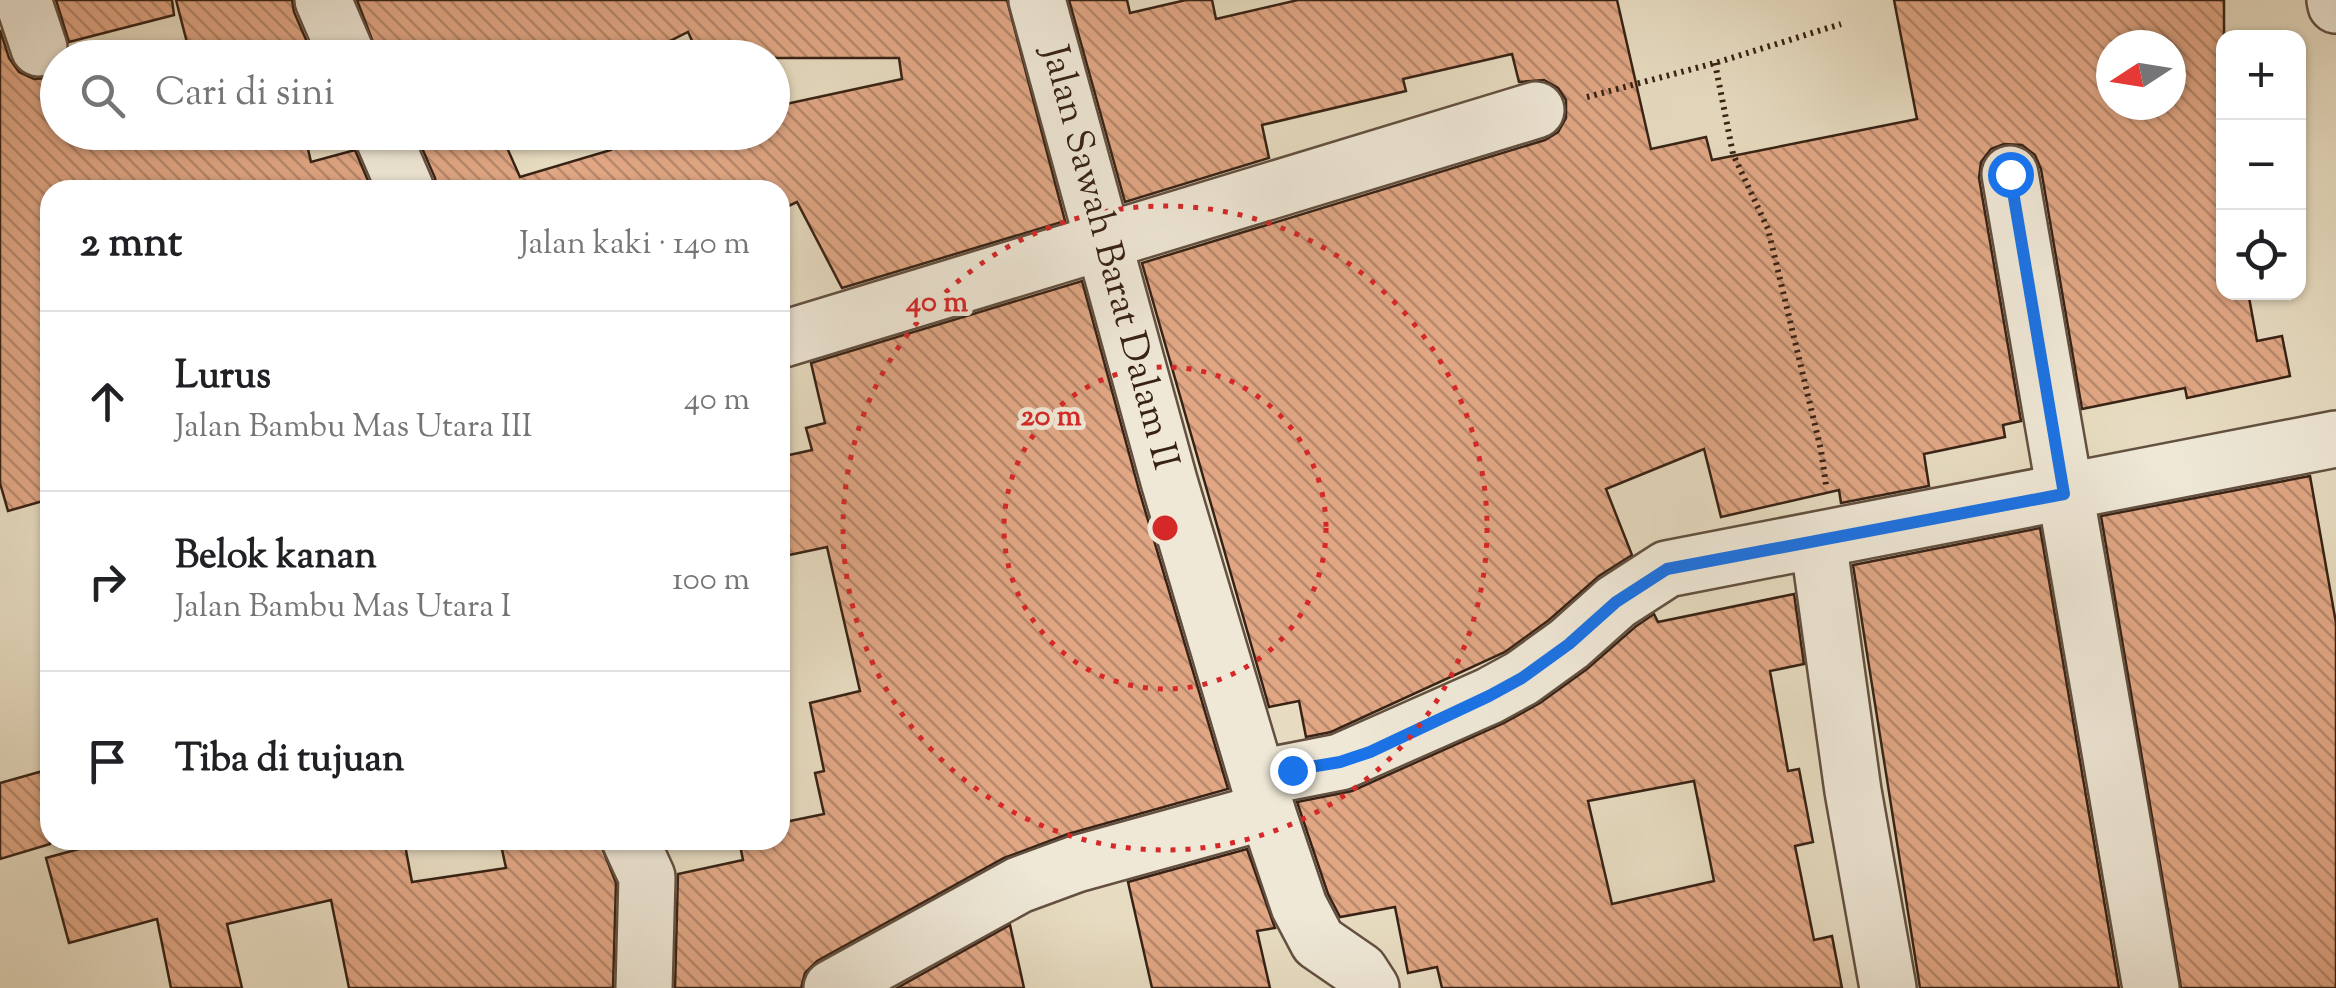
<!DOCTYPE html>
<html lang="id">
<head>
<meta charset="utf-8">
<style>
	body { margin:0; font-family:"Sorts Mill Goudy",serif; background:#f2f2f2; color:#202124 }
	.controls { position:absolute; right:30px; top:30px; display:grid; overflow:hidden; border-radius:20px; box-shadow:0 2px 8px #0004 }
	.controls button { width:90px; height:90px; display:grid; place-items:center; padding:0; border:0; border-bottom:2px solid #e0e0e0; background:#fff; color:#202124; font:50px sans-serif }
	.compass { position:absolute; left:2096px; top:30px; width:90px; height:90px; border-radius:50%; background:#fff; box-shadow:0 2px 8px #0004; rotate:258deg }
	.stop { position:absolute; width:30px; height:30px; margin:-22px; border:8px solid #1a73e8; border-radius:50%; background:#fff }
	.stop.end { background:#1a73e8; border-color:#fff; box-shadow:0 2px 10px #0008 }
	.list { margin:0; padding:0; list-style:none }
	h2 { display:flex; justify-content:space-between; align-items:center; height:130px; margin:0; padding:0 40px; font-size:42px }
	h2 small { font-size:32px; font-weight:400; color:#757577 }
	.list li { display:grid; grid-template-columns:65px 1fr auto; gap:30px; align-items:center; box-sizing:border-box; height:180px; padding:0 40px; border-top:2px solid #e0e0e0 }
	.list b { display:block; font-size:38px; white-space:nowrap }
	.list p { margin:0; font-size:32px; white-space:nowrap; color:#757577 }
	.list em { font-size:32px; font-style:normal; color:#757577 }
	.icon { flex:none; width:55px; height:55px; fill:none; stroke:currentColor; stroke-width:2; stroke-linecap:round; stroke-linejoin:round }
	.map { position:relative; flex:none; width:2336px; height:988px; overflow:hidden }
	.search { position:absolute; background:#fff; box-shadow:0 2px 8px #0004; left:40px; top:40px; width:750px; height:110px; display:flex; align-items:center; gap:25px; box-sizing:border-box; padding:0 35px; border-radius:55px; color:#757577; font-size:38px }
	.panel { position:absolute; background:#fff; box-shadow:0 2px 8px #0004; left:40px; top:180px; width:750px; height:670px; border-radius:30px }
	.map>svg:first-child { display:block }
	.building { fill:url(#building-back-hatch); stroke:#372215; stroke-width:2.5; fill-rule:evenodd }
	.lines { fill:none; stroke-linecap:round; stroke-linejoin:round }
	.minor-casing { stroke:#635040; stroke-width:60 }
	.path { stroke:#372215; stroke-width:6; stroke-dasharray:2.5 5; stroke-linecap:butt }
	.minor { stroke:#efe8d7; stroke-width:55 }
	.route { stroke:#1a73e8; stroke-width:12 }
	.ring { fill:none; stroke:#d62828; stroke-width:5; stroke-dasharray:5 10 }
	.labels { text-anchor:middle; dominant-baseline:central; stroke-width:9; stroke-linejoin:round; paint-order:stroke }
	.street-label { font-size:38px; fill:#372215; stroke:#efe8d7 }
	.centre { fill:#d62828; stroke:#efe8d7; stroke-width:5 }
	.ring-label { font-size:30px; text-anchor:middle; font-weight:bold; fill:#d62828; stroke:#efe8d7; stroke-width:9; stroke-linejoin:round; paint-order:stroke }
</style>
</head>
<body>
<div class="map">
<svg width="2336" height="988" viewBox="0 0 2336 988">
	<defs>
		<pattern id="building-back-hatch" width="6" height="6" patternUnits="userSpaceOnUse" patternTransform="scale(2.5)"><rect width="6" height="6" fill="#e1a785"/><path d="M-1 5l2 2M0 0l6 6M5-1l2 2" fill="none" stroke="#b7886c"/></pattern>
	</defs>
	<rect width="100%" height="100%" fill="#e7dcc1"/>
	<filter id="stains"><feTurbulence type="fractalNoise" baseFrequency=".002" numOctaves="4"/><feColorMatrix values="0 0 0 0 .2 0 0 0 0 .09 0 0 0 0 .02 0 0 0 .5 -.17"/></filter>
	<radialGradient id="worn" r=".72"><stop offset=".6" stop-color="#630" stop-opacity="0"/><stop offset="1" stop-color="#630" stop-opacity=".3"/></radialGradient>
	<g class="building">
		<path d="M56,0h116l2,15 -105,27z"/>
		<path d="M176,0h116l2,12 20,46h-123z"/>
		<path d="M357,0h650l58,221 -223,67 -45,-86 -17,8v-20h-343l-2,-12 -20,-46h85l20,45 91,-27 -2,-9 41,-9h122v-25l130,-28 -3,-21h-199l-12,-26 -52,26h-257z"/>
		<path d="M1069,0h58l3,13 56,-13h26l4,19 82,-19h319l34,149 55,-12 6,23 205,-41 -23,-119h330v292h24l9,49 25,-5 8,40 -103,22 -2,-10 -103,21 -41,-240 -6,-14 -13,-10 -18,-1 -13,5 -10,13 -2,16 42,243 -18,4 2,12 -81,17 5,32 -88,17 -2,-13 -118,27 -17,-68 -98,40 26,66 -33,21 -50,44 -44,32 -174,80 -25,5 -7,-36 -30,6 -127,-444 403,-123 13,-8 8,-14v-18l-8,-12 -14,-8 -25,2 -7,-28 -109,25 3,12 -144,34 7,33 -144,44zM2111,45h60v60h-60z"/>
		<path d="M0,30l9,28 10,14 15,7 14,-1 10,-6v60h68l4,16 59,-16h115l7,30 44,-12 17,40h-322v309l-42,12 -8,-28z"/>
		<path d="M1082,281l57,209 89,299 -160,45 -64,24 -187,103 -12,12 -4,15h-126l3,-114 65,-14 -4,-20h41v-17l44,-9 -9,-41 9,-2 -14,-68 50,-12 -33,-144 -47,10v-100l32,-7 -6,-22 19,-5 -14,-60z"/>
		<path d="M2310,476l26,147v365h-155l-80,-472z"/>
		<path d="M2040,528l79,460h-199l-67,-423z"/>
		<path d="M1794,594l10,70 -34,7 18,100 11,-2 14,73 -18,4 19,94 18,-4 10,52h-400l-5,-21 -29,6 -13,-66 -55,10 -12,-23 -31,-92 55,-11 152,-68 36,-20 47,-34 48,-42 19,-13 4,8zM1694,781l20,100 -102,23 -24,-103z"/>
		<path d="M50,769v75l-50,15v-76z"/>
		<path d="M112,840h292l8,42 94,-14 -6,-28h99l17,43 -3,105h-264l-18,-88 -104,24 15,64h-71l-14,-69 -88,24 -23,-85z"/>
		<path d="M1247,849l28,79 -18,3 13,57h-118l-24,-106z"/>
		<path d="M1010,925l14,63h-127z"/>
	</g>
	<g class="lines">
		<g class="minor-casing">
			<g id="minor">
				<path d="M23,0l16,48"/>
				<path d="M323,0l25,58"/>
				<path d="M1037,0l132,481 98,330 32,95 19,36 42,29 11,17"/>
				<path d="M2335,0l1,5"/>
				<path d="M381,132l25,58"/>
				<path d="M2010,174l141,814"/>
				<path d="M780,340l756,-230"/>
				<path d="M1818,540l35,251 35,197"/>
				<path d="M1258,778l82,-16 149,-66 33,-18 47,-34 47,-42 51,-33 669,-130"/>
				<path d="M630,840l17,37 -3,111"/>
				<path d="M832,988l187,-103 57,-21 191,-53"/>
			</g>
		</g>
		<g class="path">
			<path d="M1715,63l18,91 35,75 53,221 5,35"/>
			<path d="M1587,97l128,-34 126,-39"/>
		</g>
		<use href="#minor" class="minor"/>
	</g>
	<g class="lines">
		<path class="route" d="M1292,770l48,-8 30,-10 119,-56 33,-18 47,-34 47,-42 51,-33 397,-75 -54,-320"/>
	</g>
	<g class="ring">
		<circle cx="1165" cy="528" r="161"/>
		<circle cx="1165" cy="528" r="322"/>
	</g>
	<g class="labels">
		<g class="street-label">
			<text transform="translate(1108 258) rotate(75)">Jalan Sawah Barat Dalam II</text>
		</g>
	</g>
	<circle cx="1165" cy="528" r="15" class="centre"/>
	<g class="ring-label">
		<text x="937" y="311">40 m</text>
		<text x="1051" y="425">20 m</text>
	</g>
	<rect width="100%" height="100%" filter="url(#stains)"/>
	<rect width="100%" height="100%" fill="url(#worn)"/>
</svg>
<div class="controls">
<button>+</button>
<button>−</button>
<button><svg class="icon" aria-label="locate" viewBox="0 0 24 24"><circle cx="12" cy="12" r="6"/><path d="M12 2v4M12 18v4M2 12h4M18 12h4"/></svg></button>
</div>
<svg class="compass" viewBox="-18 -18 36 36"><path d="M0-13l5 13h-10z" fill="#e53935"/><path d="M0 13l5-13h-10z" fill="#757577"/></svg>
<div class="stop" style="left:2010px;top:174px"></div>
<div class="stop end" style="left:1292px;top:770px"></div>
<div class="search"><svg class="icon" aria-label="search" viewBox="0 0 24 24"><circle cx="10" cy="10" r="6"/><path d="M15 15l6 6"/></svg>Cari di sini</div>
<section class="panel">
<h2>2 mnt<small>Jalan kaki · 140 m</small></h2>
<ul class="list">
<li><svg class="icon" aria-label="ahead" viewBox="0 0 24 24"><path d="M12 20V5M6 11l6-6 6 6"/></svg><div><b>Lurus</b><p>Jalan Bambu Mas Utara III</p></div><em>40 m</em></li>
<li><svg class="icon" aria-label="right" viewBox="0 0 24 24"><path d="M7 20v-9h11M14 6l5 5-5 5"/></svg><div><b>Belok kanan</b><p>Jalan Bambu Mas Utara I</p></div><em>100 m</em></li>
<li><svg class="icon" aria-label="arrive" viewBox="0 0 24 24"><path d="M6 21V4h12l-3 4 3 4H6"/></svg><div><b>Tiba di tujuan</b></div></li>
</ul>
</section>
</div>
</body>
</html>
